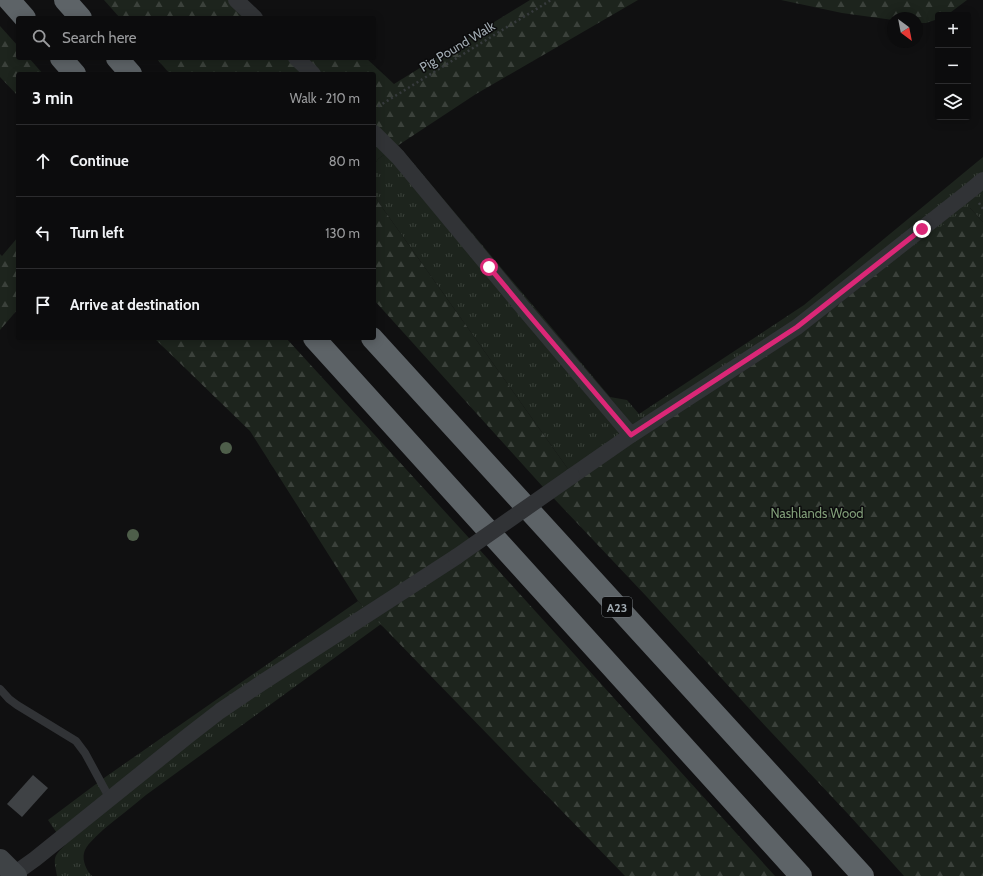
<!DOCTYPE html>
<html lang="en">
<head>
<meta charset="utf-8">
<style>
	body { margin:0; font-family:Cabin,sans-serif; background:#1a1a1b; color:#f1f3f6 }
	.controls { position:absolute; right:12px; top:12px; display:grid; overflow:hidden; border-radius:4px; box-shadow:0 2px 10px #0003 }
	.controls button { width:36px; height:36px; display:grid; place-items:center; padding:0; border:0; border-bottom:1px solid #2c2c2e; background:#0c0c0d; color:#f1f3f6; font:20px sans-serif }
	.compass { position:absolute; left:887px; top:12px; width:36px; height:36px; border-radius:50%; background:#0c0c0d; box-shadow:0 2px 10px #0003; rotate:148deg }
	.stop { position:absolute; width:12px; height:12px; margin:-9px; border:3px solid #db2777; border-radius:50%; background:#fff }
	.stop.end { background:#db2777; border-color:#fff; box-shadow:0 1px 4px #0008 }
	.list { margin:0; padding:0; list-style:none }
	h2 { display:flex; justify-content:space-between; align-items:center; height:52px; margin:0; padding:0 16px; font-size:17px }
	h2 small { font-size:13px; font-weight:400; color:#9a9b9d }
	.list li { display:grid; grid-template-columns:26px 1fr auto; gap:12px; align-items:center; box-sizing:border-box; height:72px; padding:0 16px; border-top:1px solid #2c2c2e }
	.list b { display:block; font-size:15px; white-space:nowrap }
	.list em { font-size:13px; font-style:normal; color:#9a9b9d }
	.icon { flex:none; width:22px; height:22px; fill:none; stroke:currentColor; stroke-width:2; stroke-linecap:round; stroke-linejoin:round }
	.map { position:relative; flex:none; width:983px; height:876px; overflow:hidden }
	.search { position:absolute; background:#0c0c0d; box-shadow:0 2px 10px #0003; left:16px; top:16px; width:360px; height:44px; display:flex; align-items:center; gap:10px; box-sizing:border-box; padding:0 14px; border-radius:4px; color:#9a9b9d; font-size:15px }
	.panel { position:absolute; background:#0c0c0d; box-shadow:0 2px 10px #0003; left:16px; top:72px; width:360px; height:268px; border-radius:4px }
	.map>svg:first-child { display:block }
	.grass { fill:url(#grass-tufts) }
	.forest { fill:url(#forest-firs) }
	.building { fill:#3f4245 }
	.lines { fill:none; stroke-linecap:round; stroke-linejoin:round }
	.path { stroke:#373b3d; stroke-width:2.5; stroke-dasharray:2 3; stroke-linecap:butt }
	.lane { stroke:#313336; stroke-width:8 }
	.street { stroke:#313336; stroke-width:16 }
	.secondary { stroke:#3f4346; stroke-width:22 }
	.highway { stroke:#5d6367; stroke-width:22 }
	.street-bridge { stroke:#313336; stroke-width:16 }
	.tree { fill:#4e5e4a }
	.route { stroke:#db2777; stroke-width:5 }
	.labels { text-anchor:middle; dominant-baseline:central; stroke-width:3; stroke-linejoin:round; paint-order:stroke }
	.shield { fill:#0b0b0c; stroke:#747b80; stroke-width:1 }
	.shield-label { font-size:12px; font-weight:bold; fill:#a1abb2 }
	.street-label { font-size:13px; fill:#a1abb2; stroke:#0b0b0c }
	.park-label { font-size:13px; fill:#809d78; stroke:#0b0b0c }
</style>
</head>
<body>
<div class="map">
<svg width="983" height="876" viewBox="0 0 983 876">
	<defs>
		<pattern id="grass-tufts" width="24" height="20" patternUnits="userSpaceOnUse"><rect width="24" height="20" fill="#1d241d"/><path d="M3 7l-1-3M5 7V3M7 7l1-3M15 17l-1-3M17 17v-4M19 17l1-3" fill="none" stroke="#3b413b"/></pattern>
		<pattern id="forest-firs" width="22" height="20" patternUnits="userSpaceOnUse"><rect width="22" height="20" fill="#1d241d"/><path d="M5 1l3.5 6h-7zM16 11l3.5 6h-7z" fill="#3b413b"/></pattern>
	</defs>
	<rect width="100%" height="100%" fill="#101011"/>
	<g class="grass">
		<path d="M398,145l212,252 17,3 12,14 165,-109 179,-148v65l-13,-14 -173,119 -224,149 -194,-273 -5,-9v-29l4,-6z"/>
		<path d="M358,601l23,23 -235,171c-14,12 -29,23 -42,34 -7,7 -15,13 -19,21 -4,9 1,20 7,26h-35c-3,-18 -5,-18 8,-31l-17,-25 56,-42z"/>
	</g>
	<g class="forest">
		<path d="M104,0h132l19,18h-135z"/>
		<path d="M530,0h108l-162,94 -85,56 -13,9 -4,6v-91h-204l-14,-16h210l28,26z"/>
		<path d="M781,0h186l-20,15h-9v4l-12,4h-9v-5h-24v2l-51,-7z"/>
		<path d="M0,26l18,20v12h11l14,16h-25v22l-18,-19z"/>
		<path d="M374,194l5,9 194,273 224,-149 172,-120 14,15v654h-79l-55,-61 -93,-99 -109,-119 -104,-110 -169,-187z"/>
		<path d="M18,237v72l-18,21v-76l2,2z"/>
		<path d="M154,338h132l173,189 316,349h-150l-267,-275 -108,-170z"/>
	</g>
	<path class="building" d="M33,775l15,13 -26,29 -15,-13z"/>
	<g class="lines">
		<g class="path">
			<path d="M374,109l177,-109"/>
			<path d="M979,203l4,6"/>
		</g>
		<path class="lane" d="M0,689l9,10 8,6 59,36 9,12 25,46"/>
		<g class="street">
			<path d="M236,0l19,18"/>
			<path d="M296,58l17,16"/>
			<path d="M374,133l24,24 131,158 102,120"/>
			<path d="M572,476l59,-41 166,-108 174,-137 12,-10"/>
			<path d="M14,874l21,-15 154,-124 31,-24 43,-29 193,-125"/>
		</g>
		<path class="secondary" d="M0,860l16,16"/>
		<g class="highway">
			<path d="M9,0l16,18"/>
			<path d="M65,0l16,18"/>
			<path d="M61,58l14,16"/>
			<path d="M117,58l14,16"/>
			<path d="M314,338l487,538"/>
			<path d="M372,338l491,538"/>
		</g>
		<path class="street-bridge" d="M456,557l116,-81"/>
	</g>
	<g class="tree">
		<circle cx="226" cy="448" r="6"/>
		<circle cx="133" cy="535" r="6"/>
	</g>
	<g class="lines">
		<path class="route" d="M489,267l40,48 102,120 166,-108 125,-98"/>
	</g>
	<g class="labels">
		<rect class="shield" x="602" y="597" width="30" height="20" rx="3"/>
		<g class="shield-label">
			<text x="617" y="607">A23</text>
		</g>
		<g class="street-label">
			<text transform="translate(457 46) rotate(-31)">Pig Pound Walk</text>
		</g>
		<g class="park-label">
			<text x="817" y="513">Nashlands Wood</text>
		</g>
	</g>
</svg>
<div class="controls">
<button>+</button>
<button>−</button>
<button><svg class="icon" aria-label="layers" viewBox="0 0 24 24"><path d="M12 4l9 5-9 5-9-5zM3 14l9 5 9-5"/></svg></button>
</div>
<svg class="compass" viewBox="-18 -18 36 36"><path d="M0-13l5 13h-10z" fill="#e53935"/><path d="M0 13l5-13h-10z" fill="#9a9b9d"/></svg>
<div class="stop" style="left:489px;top:267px"></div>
<div class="stop end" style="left:922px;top:229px"></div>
<div class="search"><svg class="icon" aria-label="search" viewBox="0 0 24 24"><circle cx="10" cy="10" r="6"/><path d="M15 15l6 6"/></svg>Search here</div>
<section class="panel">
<h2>3 min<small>Walk · 210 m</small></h2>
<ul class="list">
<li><svg class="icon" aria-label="ahead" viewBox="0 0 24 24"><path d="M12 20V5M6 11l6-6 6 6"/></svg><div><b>Continue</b></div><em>80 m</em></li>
<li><svg class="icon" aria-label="left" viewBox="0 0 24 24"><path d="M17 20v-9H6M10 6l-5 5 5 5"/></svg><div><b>Turn left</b></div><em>130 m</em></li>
<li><svg class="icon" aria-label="arrive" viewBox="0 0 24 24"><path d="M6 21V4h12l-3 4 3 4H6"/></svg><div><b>Arrive at destination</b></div></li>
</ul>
</section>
</div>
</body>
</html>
